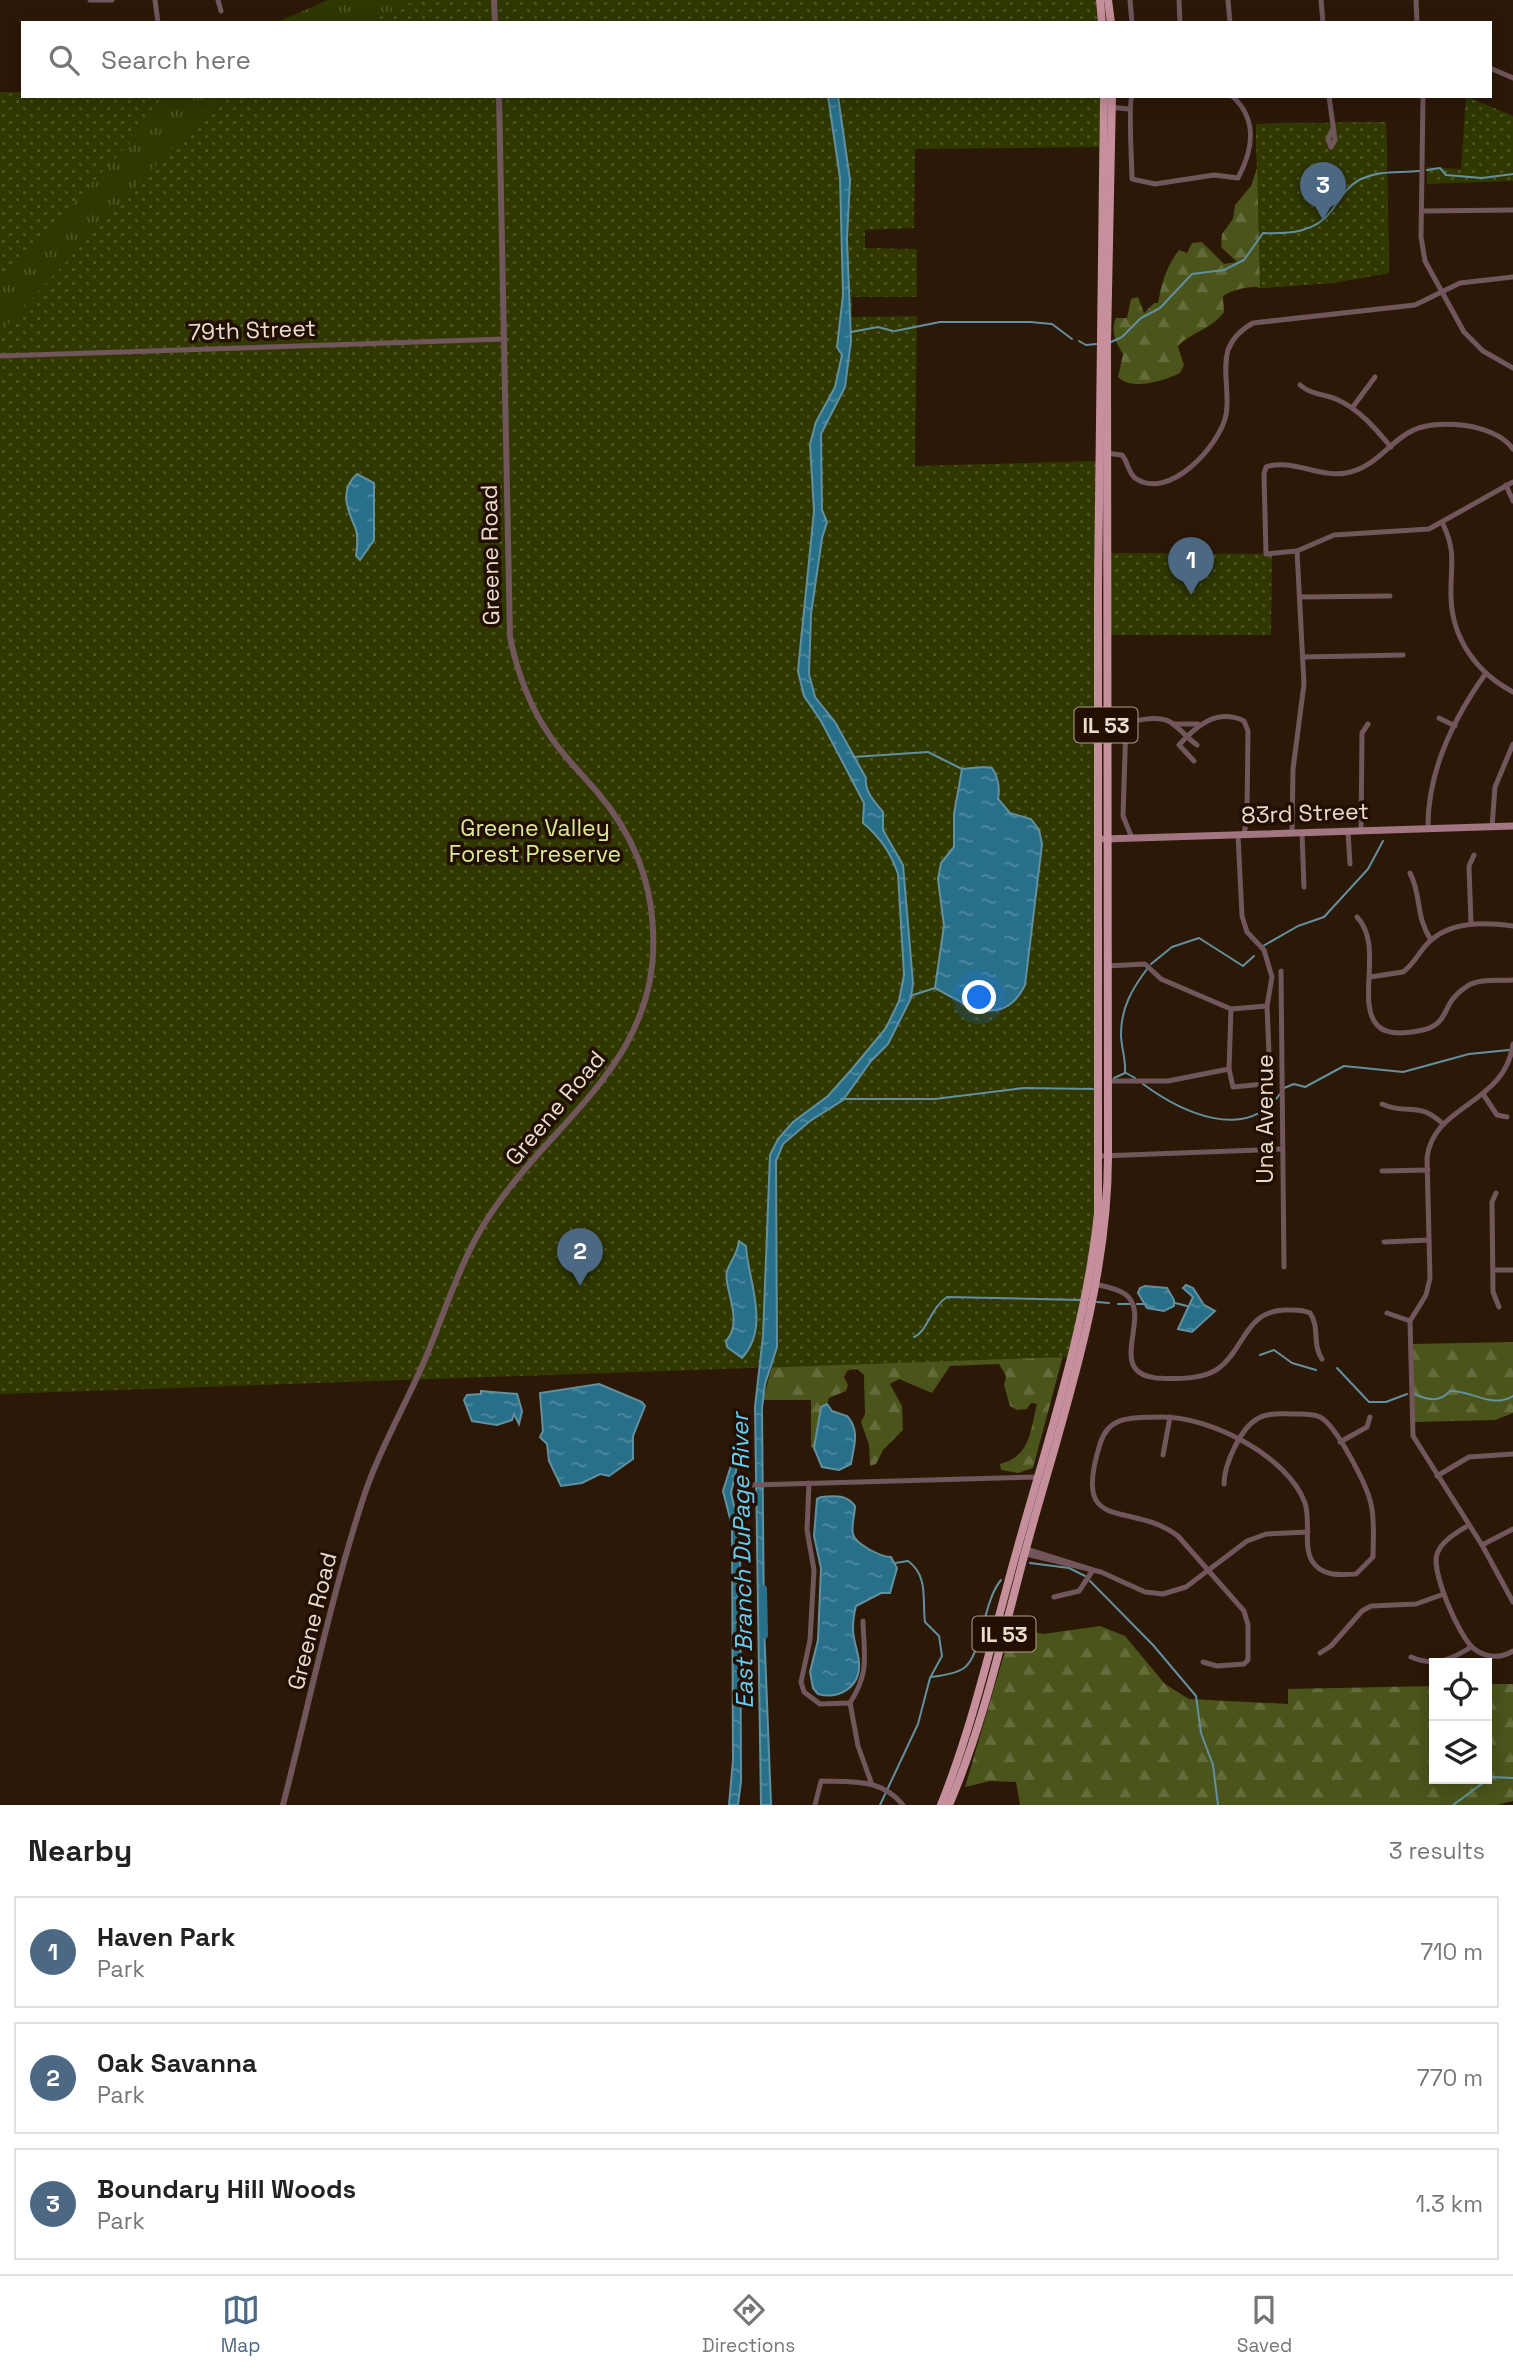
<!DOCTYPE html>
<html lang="en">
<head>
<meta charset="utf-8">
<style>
	body { margin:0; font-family:"Space Grotesk",sans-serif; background:#f6f6f6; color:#222 }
	.controls { position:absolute; right:21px; bottom:21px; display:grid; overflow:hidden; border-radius:0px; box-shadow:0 4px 18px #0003 }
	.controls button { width:63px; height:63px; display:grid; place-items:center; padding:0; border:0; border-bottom:2px solid #e0e0e0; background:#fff; color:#222; font:35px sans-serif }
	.you { position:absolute; left:980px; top:998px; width:24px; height:24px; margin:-18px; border:5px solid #fff; border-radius:50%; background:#1a73e8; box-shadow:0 0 0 10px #1a73e833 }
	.badge { display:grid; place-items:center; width:46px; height:46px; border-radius:50%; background:#4c6883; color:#fff; font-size:23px; font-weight:700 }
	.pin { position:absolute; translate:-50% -58px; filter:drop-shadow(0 2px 4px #0008) }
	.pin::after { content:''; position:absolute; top:37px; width:24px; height:21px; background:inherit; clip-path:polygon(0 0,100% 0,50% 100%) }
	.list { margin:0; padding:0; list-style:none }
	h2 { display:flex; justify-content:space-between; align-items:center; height:91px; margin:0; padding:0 28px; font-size:30px }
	h2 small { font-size:23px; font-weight:400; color:#767676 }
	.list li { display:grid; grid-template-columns:46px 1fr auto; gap:21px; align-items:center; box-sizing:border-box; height:112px; margin:0 14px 14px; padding:0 14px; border:2px solid #e0e0e0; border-radius:0px }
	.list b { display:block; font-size:26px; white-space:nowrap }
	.list p { margin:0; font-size:23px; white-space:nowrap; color:#767676 }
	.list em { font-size:23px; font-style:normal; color:#767676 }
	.icon { flex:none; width:38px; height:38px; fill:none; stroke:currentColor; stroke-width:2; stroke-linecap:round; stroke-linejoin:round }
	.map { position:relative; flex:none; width:1513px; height:1805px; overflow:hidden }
	.search { position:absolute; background:#fff; box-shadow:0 4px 18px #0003; left:21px; right:21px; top:21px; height:77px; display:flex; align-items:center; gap:18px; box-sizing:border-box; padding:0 24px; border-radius:0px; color:#767676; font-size:26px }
	.sheet { height:469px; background:#fff }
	nav { display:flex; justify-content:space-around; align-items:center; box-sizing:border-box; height:98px; border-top:2px solid #e0e0e0; background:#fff; font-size:19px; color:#767676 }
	nav a { display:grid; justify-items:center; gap:4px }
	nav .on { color:#4c6883 }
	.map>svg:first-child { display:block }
	.grass { fill:url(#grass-tufts) }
	.forest { fill:url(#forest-firs) }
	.park { fill:url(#park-dots) }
	.water { fill:url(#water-ripples); stroke:#62909f; stroke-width:2 }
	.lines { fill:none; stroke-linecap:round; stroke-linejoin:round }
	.stream { stroke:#62909f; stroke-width:2 }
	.river { stroke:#28708a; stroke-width:8 }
	.minor { stroke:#71565c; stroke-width:5 }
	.tertiary { stroke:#71565c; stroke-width:6 }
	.secondary { stroke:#a17680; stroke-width:7 }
	.primary { stroke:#c68f9c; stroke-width:8 }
	.labels { text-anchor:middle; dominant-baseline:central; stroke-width:7; stroke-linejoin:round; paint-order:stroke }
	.shield { fill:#220f00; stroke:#ae9e92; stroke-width:2 }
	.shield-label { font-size:21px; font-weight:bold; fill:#eadcd0 }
	.street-label { font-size:23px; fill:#eadcd0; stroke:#220f00 }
	.park-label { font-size:23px; fill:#daeb96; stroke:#220f00 }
	.water-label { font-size:24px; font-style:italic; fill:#65cef4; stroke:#220f00 }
</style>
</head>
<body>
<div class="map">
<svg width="1513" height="1805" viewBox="0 0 1513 1805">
	<defs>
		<pattern id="grass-tufts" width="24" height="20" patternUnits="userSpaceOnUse" patternTransform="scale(1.75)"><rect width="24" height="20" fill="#303800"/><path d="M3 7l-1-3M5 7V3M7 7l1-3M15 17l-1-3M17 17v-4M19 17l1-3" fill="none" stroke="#4e5424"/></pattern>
		<pattern id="forest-firs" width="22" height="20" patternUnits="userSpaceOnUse" patternTransform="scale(1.75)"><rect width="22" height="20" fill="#4b541b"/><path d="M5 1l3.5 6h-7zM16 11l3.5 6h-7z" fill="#656c3b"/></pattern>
		<pattern id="park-dots" width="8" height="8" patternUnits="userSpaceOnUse" patternTransform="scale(1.75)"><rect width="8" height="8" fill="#303800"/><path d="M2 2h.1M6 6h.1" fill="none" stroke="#4e5424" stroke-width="1.8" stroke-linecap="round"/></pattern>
		<pattern id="water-ripples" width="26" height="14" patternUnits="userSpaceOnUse" patternTransform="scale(1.75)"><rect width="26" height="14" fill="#28708a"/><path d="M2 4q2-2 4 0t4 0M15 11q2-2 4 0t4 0" fill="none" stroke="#528a9f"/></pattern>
	</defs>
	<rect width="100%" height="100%" fill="#2c1806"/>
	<g class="grass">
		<path d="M328,0h154l1,23h-208z"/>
		<path d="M0,92h23v4h206l-229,256z"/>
	</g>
	<g class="forest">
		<path d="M1386,122l3,151 -58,10 -71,5c-7,-3 -29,2 -37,8l1,16c-13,18 -39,23 -46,35l6,18 -4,8c-16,8 -48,18 -62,4l5,-23c-7,-11 -13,-23 -7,-36h11l4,-19 7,-2 6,16 10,-10h4c4,-21 8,-36 21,-53l8,3 5,-10 10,-1 22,22 13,-2 -16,-15 1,-13 11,-15 2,-14 16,-19 6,-18 -1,-44z"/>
		<path d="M1513,1342v71l-18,7 -81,2 -1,-78z"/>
		<path d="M777,1347l287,5 -31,116 -15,5 -17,-3 -1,-6c31,-8 30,-33 37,-60l-6,-1 -4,6 -10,1 -7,-4 -6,-21 2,-9 -7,-12 -49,2 -18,27 -33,-14 -9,5 12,22 1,24 -20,20 -7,14 -6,2 -1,-21 -8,-23 4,-8 -1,-39 -7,-6 -9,1 -4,7 4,8 -2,6 -17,7 -2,6 -6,3 -7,41 -3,-1v-47h-48z"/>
		<path d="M1100,1626l25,10 40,48 24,15 99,5v-15l146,-3v93h53v-95h26v117l-16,4h-477l-4,-23 -26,-1 -25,6 47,-160 31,7z"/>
	</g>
	<g class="park">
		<path d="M416,0h680l2,23h-731z"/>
		<path d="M0,92h23v4h150l-173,186z"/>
		<path d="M220,96h880l-1,51 -184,2 -1,79 -49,2v18l52,1v48h-65v20l65,-1 -2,150 182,-5 -1,713 -3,66 -24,117 -1069,37v-1061z"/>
		<path d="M1466,96l47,20v65l-86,3v-17l34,2z"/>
		<path d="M1386,122l3,151 -58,10 -71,5 -4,-164z"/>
		<path d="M1111,553l161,1 -1,81h-162z"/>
	</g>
	<g class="water">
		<path d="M828,96h10l12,84 -3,59 4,102 -6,46 -24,47 1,76 5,12 -5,16 -11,76 -2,60 6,23 20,25 31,56c-2,13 9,24 17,34v18l20,35 10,118 -2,15 -23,46 -17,17 -28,39 -33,21 -27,23 -7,17 1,186 -12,37 -3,24 2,217 7,180h-10l-6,-398 8,-71 7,-181 8,-16 15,-17 35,-26 24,-27 34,-41 13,-27 5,-26 -6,-101c-7,-21 -19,-38 -35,-51l1,-20 -43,-82 -17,-25 -6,-25 16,-160 -4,-67 6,-22 19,-35 7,-32 -5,-8 6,-52 -3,-117z"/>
		<path d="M357,474l17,9v57l-14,20 -4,-4c1,-9 3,-20 -1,-29 -8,-18 -16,-37 2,-53z"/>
		<path d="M984,767l8,1c6,8 8,21 6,31l12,14 21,6 8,11 3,14 -17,141c-22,45 -59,20 -90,3l9,-62 -6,-47 3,-16 13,-16v-33l8,-45z"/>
		<path d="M739,1241l7,5c2,36 25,80 -4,112l-15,-11 -1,-6c19,-20 -4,-56 1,-70 4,-11 11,-18 12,-30z"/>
		<path d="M1186,1285l7,3 11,17 11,6 -23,21 -14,-3 15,-32 -10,-9z"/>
		<path d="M1145,1286l22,2 7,12v6l-10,5 -17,-3 -9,-15 2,-5z"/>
		<path d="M599,1384l43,18 3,4 -12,30v23l-24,17 -9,-2 -18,9 -21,3 -12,-25 -2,-17 -7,-7 3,-6 -3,-38z"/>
		<path d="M481,1391l36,3 5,17 -3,13 -5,-10 -2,6 -15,5 -25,-4 -8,-21 3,-5 14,-1z"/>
		<path d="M827,1404l5,7 15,5c14,15 6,32 4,48l-12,6 -17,-3 -8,-19 7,-41z"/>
		<path d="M736,1450l2,12 -7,31 9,38 1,250 -3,24h-9l4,-45 -1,-234 -9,-35z"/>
		<path d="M821,1497c13,-1 25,-3 34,9 0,8 -4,20 -2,28 2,10 28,23 38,23l6,11 -7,25h-9l-25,13c-2,7 -3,15 -3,23 0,11 5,22 6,33 2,25 -20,38 -41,32l-5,-6 -3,-16 8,-32 3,-72 -7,-32 3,-37z"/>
	</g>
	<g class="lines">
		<g class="stream">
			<path d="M1427,170l13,-2 6,7 36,3 31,-4"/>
			<path d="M895,331l45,-9h90l22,2 20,15"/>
			<path d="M851,332l27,-5 15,4"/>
			<path d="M1079,341l7,4 10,-1"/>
			<path d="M1111,342l11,-5 19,-19 19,-10 32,-34 32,-4 20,-10 19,-27c25,1 53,0 69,-23 8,-11 15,-24 29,-31 19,-9 37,-6 58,-8"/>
			<path d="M853,757l75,-5 34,17"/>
			<path d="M1263,946l35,-20 26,-9 44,-48 15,-28"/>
			<path d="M1151,964l21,-17 27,-9 44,28 11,-10"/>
			<path d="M910,996l25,-8"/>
			<path d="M1125,1072c1,-13 -4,-25 -4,-38 0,-26 11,-45 26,-65"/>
			<path d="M1126,1073l9,5"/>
			<path d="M1114,1078l11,-5"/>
			<path d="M1143,1084c38,28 102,59 137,10"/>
			<path d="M1284,1088l10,-4 11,3 39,-21 59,6 66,-18 40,-4"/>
			<path d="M841,1099h94l89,-11 69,1"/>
			<path d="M1097,1302l12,1"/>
			<path d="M1175,1303l12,3"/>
			<path d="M1118,1304h12"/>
			<path d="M1137,1304h8"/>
			<path d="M914,1337c13,-5 17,-30 33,-40l134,3"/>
			<path d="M1260,1355l14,-5 18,13 24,7"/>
			<path d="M1337,1368l32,34h17l21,-8"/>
			<path d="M1414,1394c14,6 25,9 36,-3 22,-1 41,18 63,5"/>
			<path d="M1030,1563l39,5 16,8"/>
			<path d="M1090,1581l63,64 43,51 5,37 12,32 5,40"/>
			<path d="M931,1677c9,-1 26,-4 33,-9 18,-13 19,-67 37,-88"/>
			<path d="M880,1805l38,-81 12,-46 12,-22 -3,-20 -14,-14c-3,-21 4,-46 -17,-61l-13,2"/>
			<path d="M1453,1805l38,-28 22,1"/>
		</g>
		<path class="river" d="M763,1589l1,46"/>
		<g class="minor">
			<path d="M90,0h22"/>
			<path d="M155,0l3,23"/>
			<path d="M218,0l3,11"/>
			<path d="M1130,0l2,23"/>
			<path d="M1179,0l1,23"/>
			<path d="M1228,0l2,23"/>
			<path d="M1321,0l2,23"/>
			<path d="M1416,0l1,23"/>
			<path d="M1490,68l23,10"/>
			<path d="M1132,96c-4,6 0,70 0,83l23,5 59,-9 24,3c15,-28 20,-59 -6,-82"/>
			<path d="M1329,96l6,44 -4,7 -3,-8 5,-11"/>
			<path d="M1423,96l-2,141 4,24 39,71 19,19 30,17"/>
			<path d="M1110,107l18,2"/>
			<path d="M1422,211l91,-1"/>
			<path d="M0,356l505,-17"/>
			<path d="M1300,385c10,9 23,9 36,14 23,10 39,29 55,48"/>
			<path d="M1352,408l23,-31"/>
			<path d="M1513,449c-18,-26 -79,-32 -105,-16 -22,13 -34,35 -62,40 -26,5 -55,-15 -80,-6l-2,7 2,80 31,-3 37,-16 95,-6 84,-47"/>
			<path d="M1105,453l17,2c6,7 6,17 13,23 34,24 85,-33 91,-63 4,-21 -4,-44 2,-65 5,-13 14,-21 25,-27l162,-18 45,-22 53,-6"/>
			<path d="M1506,485l7,16"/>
			<path d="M1443,524c14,30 7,42 8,73 1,42 26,76 62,95"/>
			<path d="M1301,597l89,-1"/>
			<path d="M1303,657l100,-2"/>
			<path d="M1439,718l16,8"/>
			<path d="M1126,722l-3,94 9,22"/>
			<path d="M1173,724h25"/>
			<path d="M1106,743l12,-4 1,-11c10,-8 39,-13 51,-6 9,5 18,17 27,23"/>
			<path d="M1194,761l-15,-16c17,-19 38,-37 65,-24l4,10 -1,84 -3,20"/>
			<path d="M1492,827l3,-40 18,-43"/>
			<path d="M1428,829c-1,-57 25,-110 58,-156"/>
			<path d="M1348,831l2,33"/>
			<path d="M1361,831l1,-98 6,-9"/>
			<path d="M1292,833l1,-64 11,-85 -7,-133"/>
			<path d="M1302,833l2,54"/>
			<path d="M1410,873c12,23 5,43 21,67"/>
			<path d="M1357,917c27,28 -1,85 20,108 6,7 15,8 24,8 57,-3 33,-25 65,-46 13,-9 32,-6 47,-7"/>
			<path d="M1471,924l-2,-58 5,-11"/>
			<path d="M1107,966l38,-2 16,15 70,30 36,-3"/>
			<path d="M1281,971l3,296"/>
			<path d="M1370,977l33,-5c11,-8 16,-20 25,-29 22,-22 56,-21 85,-17"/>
			<path d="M1231,1009l-2,60 4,18 31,-3 6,-6 -3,-72 5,-29 -8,-27 -17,-18 -5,-16 -4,-81"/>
			<path d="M1513,1044c-8,61 -80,60 -86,114l3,120 -4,17 -16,26 3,115 69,109 31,57"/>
			<path d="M1108,1081h60l61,-12"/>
			<path d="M1483,1094l14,21 10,2"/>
			<path d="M1382,1104c26,12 35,-4 61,20"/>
			<path d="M1100,1156l182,-7"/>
			<path d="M1382,1171l46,-1"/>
			<path d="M1496,1193l-4,9 1,90 6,15"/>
			<path d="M1384,1242l45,-2"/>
			<path d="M1494,1270h19"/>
			<path d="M1094,1284c10,2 22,4 31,10 29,21 -21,78 31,84 19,1 48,2 63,-10 26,-20 26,-56 65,-58 9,0 18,-1 26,3 10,14 2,32 12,46"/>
			<path d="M1387,1313l23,8"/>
			<path d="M1340,1442l27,-15 3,-10"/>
			<path d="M1163,1455l7,-38"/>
			<path d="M1437,1476l32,-19 44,-3"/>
			<path d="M809,1483l-2,47 7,40 -4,70 -9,42 3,10 16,12 30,-1"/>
			<path d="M751,1485l287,-8"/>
			<path d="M1469,1525c-11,7 -27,15 -32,29 -6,18 22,82 36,94 12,10 27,11 40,3"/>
			<path d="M1482,1545l31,-16"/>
			<path d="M1026,1549l67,21"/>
			<path d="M1022,1553l79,19 44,20 18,2 23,-7 61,-46 19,-7 42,-2"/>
			<path d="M1054,1597l25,-6 14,-21"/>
			<path d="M863,1621c1,36 7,50 -13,82l8,43 13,36"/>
			<path d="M1320,1653l11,-7 31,-35 9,-5 45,-2 28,-10"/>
			<path d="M1411,1657c23,10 40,3 60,-10"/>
			<path d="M1203,1662l14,4 27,-2 4,-4v-35l-4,-14 -66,-75c-49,-37 -107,1 -78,-92 9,-30 34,-26 61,-27 48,-1 127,39 144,86 6,18 -2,43 7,58 10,16 29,14 44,13l17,-17c0,-18 2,-36 -2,-53 -4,-19 -35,-79 -51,-87 -9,-4 -18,-3 -27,-3 -12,0 -25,-2 -36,5 -17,10 -33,46 -33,65"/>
			<path d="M815,1805l6,-24c32,1 60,-3 82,24"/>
		</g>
		<g class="tertiary">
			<path d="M494,0l1,23"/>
			<path d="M283,1805c26,-101 47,-204 79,-303 15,-48 41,-92 61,-138 18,-41 31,-86 53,-126 59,-110 185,-166 177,-308 -2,-51 -22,-98 -55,-137 -17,-20 -36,-38 -50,-60 -20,-30 -31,-62 -38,-96l-11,-541"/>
		</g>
		<path class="secondary" d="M1104,839l409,-13"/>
		<g class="primary">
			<path d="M1100,0l2,23"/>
			<path d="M1108,0l3,23"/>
			<path d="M941,1805c33,-82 52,-170 76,-255 31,-111 69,-222 81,-337v-628l6,-489"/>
			<path d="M949,1805c36,-84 54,-172 78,-260 35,-128 81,-256 81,-389l-1,-815 5,-245"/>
		</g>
	</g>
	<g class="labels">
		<g class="shield">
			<rect x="1074.5" y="707.5" width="63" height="35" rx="5"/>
			<rect x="972.5" y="1616.5" width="63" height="35" rx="5"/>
		</g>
		<g class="shield-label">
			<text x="1106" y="725">IL 53</text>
			<text x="1004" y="1634">IL 53</text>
		</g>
		<g class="street-label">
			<text transform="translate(252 330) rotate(-2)">79th Street</text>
			<text transform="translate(490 555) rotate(-91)">Greene Road</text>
			<text transform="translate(1305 813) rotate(-2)">83rd Street</text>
			<text transform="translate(555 1108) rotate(-50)">Greene Road</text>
			<text transform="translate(1265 1119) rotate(-90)">Una Avenue</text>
			<text transform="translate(312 1621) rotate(-76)">Greene Road</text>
		</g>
		<g class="park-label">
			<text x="535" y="828">Greene Valley<tspan x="535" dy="26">Forest Preserve</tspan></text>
		</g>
		<g class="water-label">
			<text transform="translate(742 1561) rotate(-91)">East Branch DuPage River</text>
		</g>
	</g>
</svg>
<div class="controls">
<button><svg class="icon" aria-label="locate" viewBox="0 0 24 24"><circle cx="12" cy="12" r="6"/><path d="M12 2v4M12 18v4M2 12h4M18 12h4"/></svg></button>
<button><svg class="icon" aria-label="layers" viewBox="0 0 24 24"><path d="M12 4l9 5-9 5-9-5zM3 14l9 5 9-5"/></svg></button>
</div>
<div class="you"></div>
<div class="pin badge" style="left:1191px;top:595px">1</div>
<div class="pin badge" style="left:580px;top:1286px">2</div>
<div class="pin badge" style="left:1323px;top:220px">3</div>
<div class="search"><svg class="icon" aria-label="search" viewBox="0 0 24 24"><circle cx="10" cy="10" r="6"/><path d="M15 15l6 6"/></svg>Search here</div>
</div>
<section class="sheet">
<h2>Nearby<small>3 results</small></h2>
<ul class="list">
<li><span class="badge">1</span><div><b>Haven Park</b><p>Park</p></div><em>710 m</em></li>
<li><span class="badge">2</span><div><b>Oak Savanna</b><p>Park</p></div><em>770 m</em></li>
<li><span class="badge">3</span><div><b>Boundary Hill Woods</b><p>Park</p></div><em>1.3 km</em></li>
</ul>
</section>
<nav>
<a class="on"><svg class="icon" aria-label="map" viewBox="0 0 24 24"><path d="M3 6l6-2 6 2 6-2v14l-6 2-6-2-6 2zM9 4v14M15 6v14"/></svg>Map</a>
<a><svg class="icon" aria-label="directions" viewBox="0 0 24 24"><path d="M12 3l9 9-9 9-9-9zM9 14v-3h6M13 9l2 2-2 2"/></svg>Directions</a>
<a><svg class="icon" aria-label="saved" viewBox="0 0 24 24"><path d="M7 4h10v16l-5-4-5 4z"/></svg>Saved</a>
</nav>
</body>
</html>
